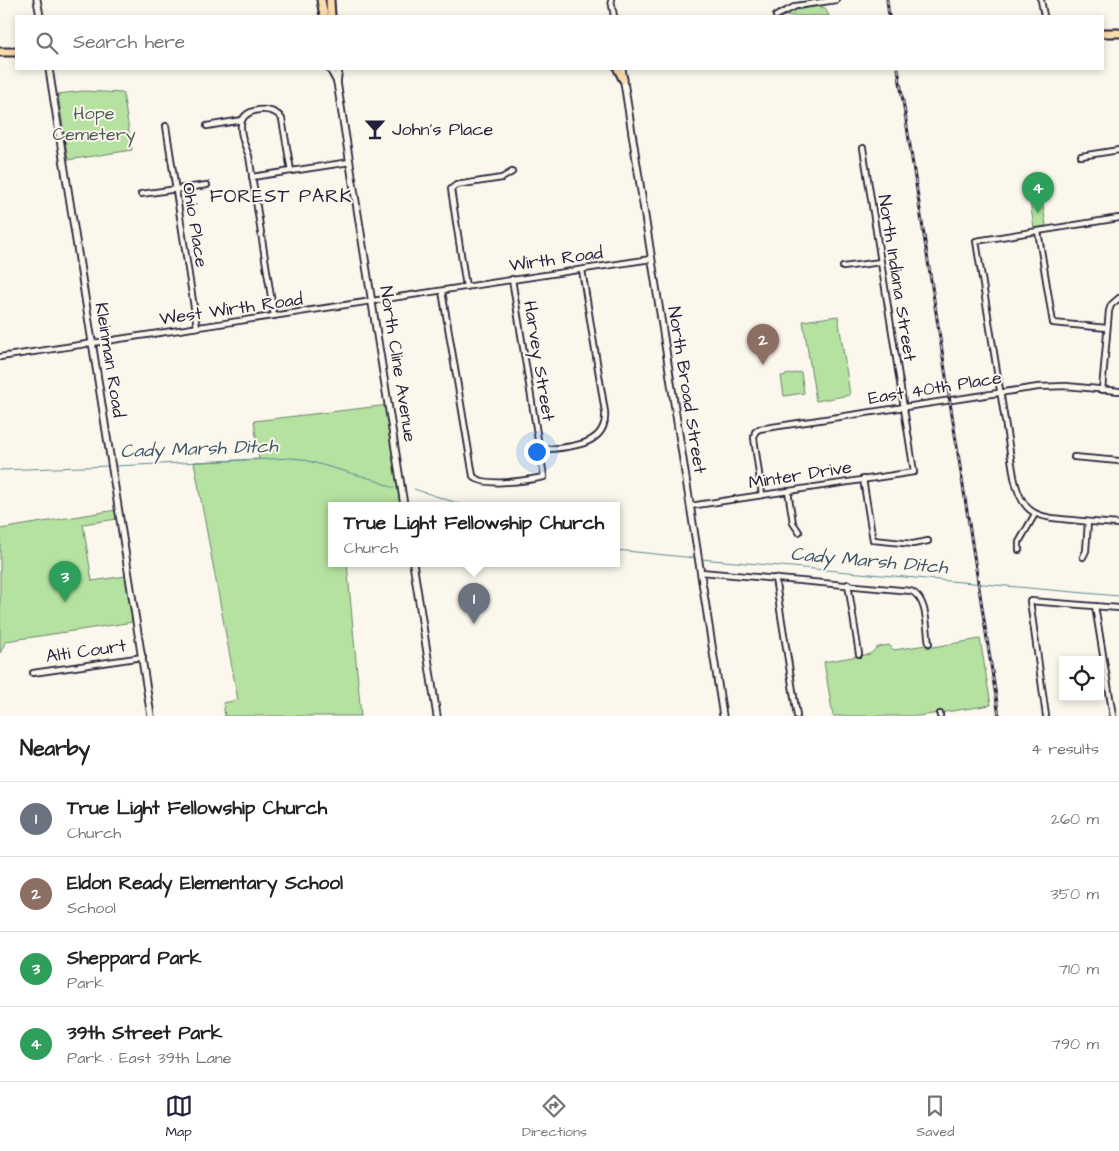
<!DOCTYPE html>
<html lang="en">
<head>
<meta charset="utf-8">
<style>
	body { margin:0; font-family:"Architects Daughter",sans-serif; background:#f2f2f2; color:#222 }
	.controls { position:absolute; right:15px; bottom:15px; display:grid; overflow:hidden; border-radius:0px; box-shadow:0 2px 8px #0003 }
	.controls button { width:45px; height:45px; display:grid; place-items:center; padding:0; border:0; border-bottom:1px solid #e0e0e0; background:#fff; color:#222; font:25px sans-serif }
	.you { position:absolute; left:536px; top:451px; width:18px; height:18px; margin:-12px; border:4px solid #fff; border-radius:50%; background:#1a73e8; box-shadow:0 0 0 8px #1a73e833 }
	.badge { display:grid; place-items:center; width:32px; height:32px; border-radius:50%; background:#22223b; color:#fff; font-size:16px; font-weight:700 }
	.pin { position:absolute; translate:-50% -41px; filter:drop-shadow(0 1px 2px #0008) }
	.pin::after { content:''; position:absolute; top:26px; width:18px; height:15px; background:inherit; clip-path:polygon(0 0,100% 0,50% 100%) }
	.popup { position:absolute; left:328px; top:502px; width:292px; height:65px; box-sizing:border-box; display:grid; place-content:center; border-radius:0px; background:#fff; filter:drop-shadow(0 1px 4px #0005); font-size:16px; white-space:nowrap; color:#767676 }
	.popup b { font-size:19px; color:#222 }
	.popup::after { content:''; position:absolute; left:50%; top:100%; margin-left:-10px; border:10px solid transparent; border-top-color:#fff }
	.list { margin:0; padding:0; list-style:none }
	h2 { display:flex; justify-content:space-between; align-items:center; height:65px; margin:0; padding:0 20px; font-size:21px }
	h2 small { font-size:16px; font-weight:400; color:#767676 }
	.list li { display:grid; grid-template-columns:32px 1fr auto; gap:15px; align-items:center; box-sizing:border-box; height:75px; padding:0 20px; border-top:1px solid #e0e0e0 }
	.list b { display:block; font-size:19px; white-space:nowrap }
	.list p { margin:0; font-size:16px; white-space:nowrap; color:#767676 }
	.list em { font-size:16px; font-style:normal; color:#767676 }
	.icon { flex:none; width:28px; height:28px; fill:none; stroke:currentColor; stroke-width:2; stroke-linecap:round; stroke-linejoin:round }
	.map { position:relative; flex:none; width:1119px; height:716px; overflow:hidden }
	.search { position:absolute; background:#fff; box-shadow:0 2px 8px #0003; left:15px; right:15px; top:15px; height:55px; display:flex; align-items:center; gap:12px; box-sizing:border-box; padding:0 18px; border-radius:0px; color:#767676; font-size:19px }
	.sheet { height:365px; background:#fff }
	nav { display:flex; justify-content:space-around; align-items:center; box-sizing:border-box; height:70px; border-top:1px solid #e0e0e0; background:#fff; font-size:14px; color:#767676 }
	nav a { display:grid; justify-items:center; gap:2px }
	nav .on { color:#22223b }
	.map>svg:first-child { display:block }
	.green { fill:#b5e2a0; stroke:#6c826e }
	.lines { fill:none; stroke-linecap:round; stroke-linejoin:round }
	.stream { stroke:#598a97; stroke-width:1 }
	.street-casing { stroke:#22223b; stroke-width:8 }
	.secondary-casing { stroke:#22223b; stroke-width:9 }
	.primary-casing { stroke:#22223b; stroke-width:11 }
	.street { stroke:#fbf7ec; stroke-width:4.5 }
	.secondary { stroke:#fbf7ec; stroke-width:5.5 }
	.primary { stroke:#fcdcac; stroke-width:7 }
	.rail-casing { stroke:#22223b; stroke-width:3 }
	.rail { stroke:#fbf7ec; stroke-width:1; stroke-dasharray:4; stroke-linecap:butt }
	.labels { text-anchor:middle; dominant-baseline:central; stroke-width:4; stroke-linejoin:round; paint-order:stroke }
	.park-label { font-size:18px; fill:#4e5c59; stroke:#fbf7ec }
	.poi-label { font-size:18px; fill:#22223b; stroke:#fbf7ec; text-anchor:start }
	.street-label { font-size:18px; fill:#22223b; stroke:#fbf7ec }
	.neighbourhood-label { font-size:19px; letter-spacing:1px; fill:#22223b; stroke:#fbf7ec }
	.water-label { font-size:19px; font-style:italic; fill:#3e5669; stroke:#fbf7ec }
</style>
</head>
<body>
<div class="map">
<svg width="1119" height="716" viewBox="0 0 1119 716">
	<rect width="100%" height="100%" fill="#fbf7ec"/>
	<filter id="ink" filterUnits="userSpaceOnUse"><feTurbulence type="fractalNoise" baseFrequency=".02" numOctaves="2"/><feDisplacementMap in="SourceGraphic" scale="10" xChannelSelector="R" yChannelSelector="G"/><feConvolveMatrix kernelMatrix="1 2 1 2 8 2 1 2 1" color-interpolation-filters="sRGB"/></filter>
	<g filter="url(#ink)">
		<g class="green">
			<path d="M819,6l6,2 4,8h-46l12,-6z"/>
			<path d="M83,91l40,2 9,57 -64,10 -10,-66z"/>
			<path d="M1042,199l4,27 -12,2 -4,-27z"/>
			<path d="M838,316l12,79 -34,6 -13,-80z"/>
			<path d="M801,372l3,21 -20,3 -3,-20z"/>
			<path d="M389,405l15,100h-72v58h15l14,153h-136l-2,-13 15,-3 -44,-238 65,-3 -5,-38z"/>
			<path d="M116,510l1,9 -34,5 9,57 34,-5 7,46 -127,19 -6,12v-124z"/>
			<path d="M980,639l11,66 -72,11h-86l-9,-54 46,-8 8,-7 11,-2 5,5 32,-5 1,3z"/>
		</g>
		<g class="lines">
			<g class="stream">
				<path d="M114,466l178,-8 9,1 71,20 22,9"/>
				<path d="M0,470l110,-4"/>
				<path d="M414,489l49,16"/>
				<path d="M616,550l79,8"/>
				<path d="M701,559l418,37"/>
			</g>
			<g class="street-casing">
				<g id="street">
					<path d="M611,0l3,16"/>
					<path d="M1041,0l3,16"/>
					<path d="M776,16l20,-10 40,-6"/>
					<path d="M166,126l31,201"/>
					<path d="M207,126l35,-6"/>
					<path d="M1081,156l38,-6"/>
					<path d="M252,177l98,-15"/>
					<path d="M141,194l66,-9"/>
					<path d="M1119,218l-143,23 38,236c8,38 22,40 58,43 16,2 31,3 47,4"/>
					<path d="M1038,231l15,92 54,5"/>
					<path d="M843,267l38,-5"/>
					<path d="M466,287l-15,-98 5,-4 46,-7 10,-6"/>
					<path d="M442,291l31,185c10,12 56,4 71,1l-32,-198"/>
					<path d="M274,316l-25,-160c-4,-10 -9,-21 -8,-31 1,-18 33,-20 41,-6l9,52"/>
					<path d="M0,357l651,-98"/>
					<path d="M1102,390l7,-79 2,-6 8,-7"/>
					<path d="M540,450c25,-3 68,-2 65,-38l-23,-142"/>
					<path d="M1074,457l45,4"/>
					<path d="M863,479l10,61 40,4 15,-3"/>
					<path d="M788,491l5,32 6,9"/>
					<path d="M762,495l-8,-57 1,-6 4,-3 279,-42 28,-1 53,5"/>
					<path d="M690,506l224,-34 -51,-324"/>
					<path d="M1019,550v-8l16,-28"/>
					<path d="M1083,557l3,-6 2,-29"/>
					<path d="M701,572l210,19c17,8 15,36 18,52"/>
					<path d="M775,578l22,138"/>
					<path d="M848,584l11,70"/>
					<path d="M1095,606l18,110"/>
					<path d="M33,673l110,-16"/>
					<path d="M940,714v2"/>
					<path d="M1046,716l-16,-115 89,7"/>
				</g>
			</g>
			<g class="secondary-casing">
				<g id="secondary">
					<path d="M37,0l3,16"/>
					<path d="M49,69l102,647"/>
					<path d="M330,69l7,13"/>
					<path d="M339,69l-2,13 67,423"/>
					<path d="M622,69l101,647"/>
					<path d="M413,563l24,153"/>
				</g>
			</g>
			<g class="primary-casing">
				<g id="primary">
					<path d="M321,0l3,16"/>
					<path d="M330,0l1,16"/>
					<path d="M1103,33h16"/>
					<path d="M0,52h16"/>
					<path d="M618,69l5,10"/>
				</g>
			</g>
			<use href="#street" class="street"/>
			<use href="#secondary" class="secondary"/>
			<use href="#primary" class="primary"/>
			<g class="rail-casing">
				<g id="rail">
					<path d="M887,0l2,16"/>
					<path d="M898,69l101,647"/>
				</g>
			</g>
			<use href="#rail" class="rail"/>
		</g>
	</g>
	<defs>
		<g id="bar-bare" transform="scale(1.725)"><path d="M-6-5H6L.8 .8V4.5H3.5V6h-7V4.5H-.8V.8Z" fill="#22223b" stroke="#fbf7ec" stroke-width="2.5" paint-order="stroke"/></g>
	</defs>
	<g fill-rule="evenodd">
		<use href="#bar-bare" x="375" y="129"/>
	</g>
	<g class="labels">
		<g class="park-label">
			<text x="94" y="113">Hope<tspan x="94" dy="21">Cemetery</tspan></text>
		</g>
		<g class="poi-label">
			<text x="392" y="129">John's Place</text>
		</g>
		<g class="street-label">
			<text transform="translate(195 225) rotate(81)">Ohio Place</text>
			<text transform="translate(556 259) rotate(-8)">Wirth Road</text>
			<text transform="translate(897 278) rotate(81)">North Indiana Street</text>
			<text transform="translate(231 309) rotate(-8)">West Wirth Road</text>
			<text transform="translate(110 360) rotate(81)">Kleinman Road</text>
			<text transform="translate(539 361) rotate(81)">Harvey Street</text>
			<text transform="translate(398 364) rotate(81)">North Cline Avenue</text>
			<text transform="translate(935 388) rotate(-9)">East 40th Place</text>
			<text transform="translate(687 390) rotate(81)">North Broad Street</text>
			<text transform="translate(800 475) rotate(-9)">Minter Drive</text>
			<text transform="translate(86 651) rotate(-8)">Alti Court</text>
		</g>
		<g class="neighbourhood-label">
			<text x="281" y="196">FOREST PARK</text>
		</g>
		<g class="water-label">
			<text transform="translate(199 449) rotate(-2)">Cady Marsh Ditch</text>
			<text transform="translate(869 561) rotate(5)">Cady Marsh Ditch</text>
		</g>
	</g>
</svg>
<div class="controls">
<button><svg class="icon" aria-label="locate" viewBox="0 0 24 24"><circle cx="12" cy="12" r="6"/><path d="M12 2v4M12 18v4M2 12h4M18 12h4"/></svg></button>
</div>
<div class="you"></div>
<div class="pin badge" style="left:474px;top:624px;background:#6b7280">1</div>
<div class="popup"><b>True Light Fellowship Church</b>Church</div>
<div class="pin badge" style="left:763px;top:365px;background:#8d6e63">2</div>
<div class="pin badge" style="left:65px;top:602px;background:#2e9e5b">3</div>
<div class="pin badge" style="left:1038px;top:213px;background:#2e9e5b">4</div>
<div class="search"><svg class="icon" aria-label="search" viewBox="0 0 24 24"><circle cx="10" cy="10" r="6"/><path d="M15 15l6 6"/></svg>Search here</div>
</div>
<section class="sheet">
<h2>Nearby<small>4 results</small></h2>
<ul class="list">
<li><span class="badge" style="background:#6b7280">1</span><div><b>True Light Fellowship Church</b><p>Church</p></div><em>260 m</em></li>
<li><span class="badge" style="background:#8d6e63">2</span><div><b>Eldon Ready Elementary School</b><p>School</p></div><em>350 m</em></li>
<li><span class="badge" style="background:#2e9e5b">3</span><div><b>Sheppard Park</b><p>Park</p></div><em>710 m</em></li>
<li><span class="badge" style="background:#2e9e5b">4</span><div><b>39th Street Park</b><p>Park · East 39th Lane</p></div><em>790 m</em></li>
</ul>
</section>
<nav>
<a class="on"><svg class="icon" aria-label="map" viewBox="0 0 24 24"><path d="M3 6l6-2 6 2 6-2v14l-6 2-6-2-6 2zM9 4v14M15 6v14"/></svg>Map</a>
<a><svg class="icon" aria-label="directions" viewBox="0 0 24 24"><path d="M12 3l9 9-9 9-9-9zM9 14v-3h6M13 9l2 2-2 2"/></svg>Directions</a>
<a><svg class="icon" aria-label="saved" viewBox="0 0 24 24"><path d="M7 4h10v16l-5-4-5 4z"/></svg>Saved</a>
</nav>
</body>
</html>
